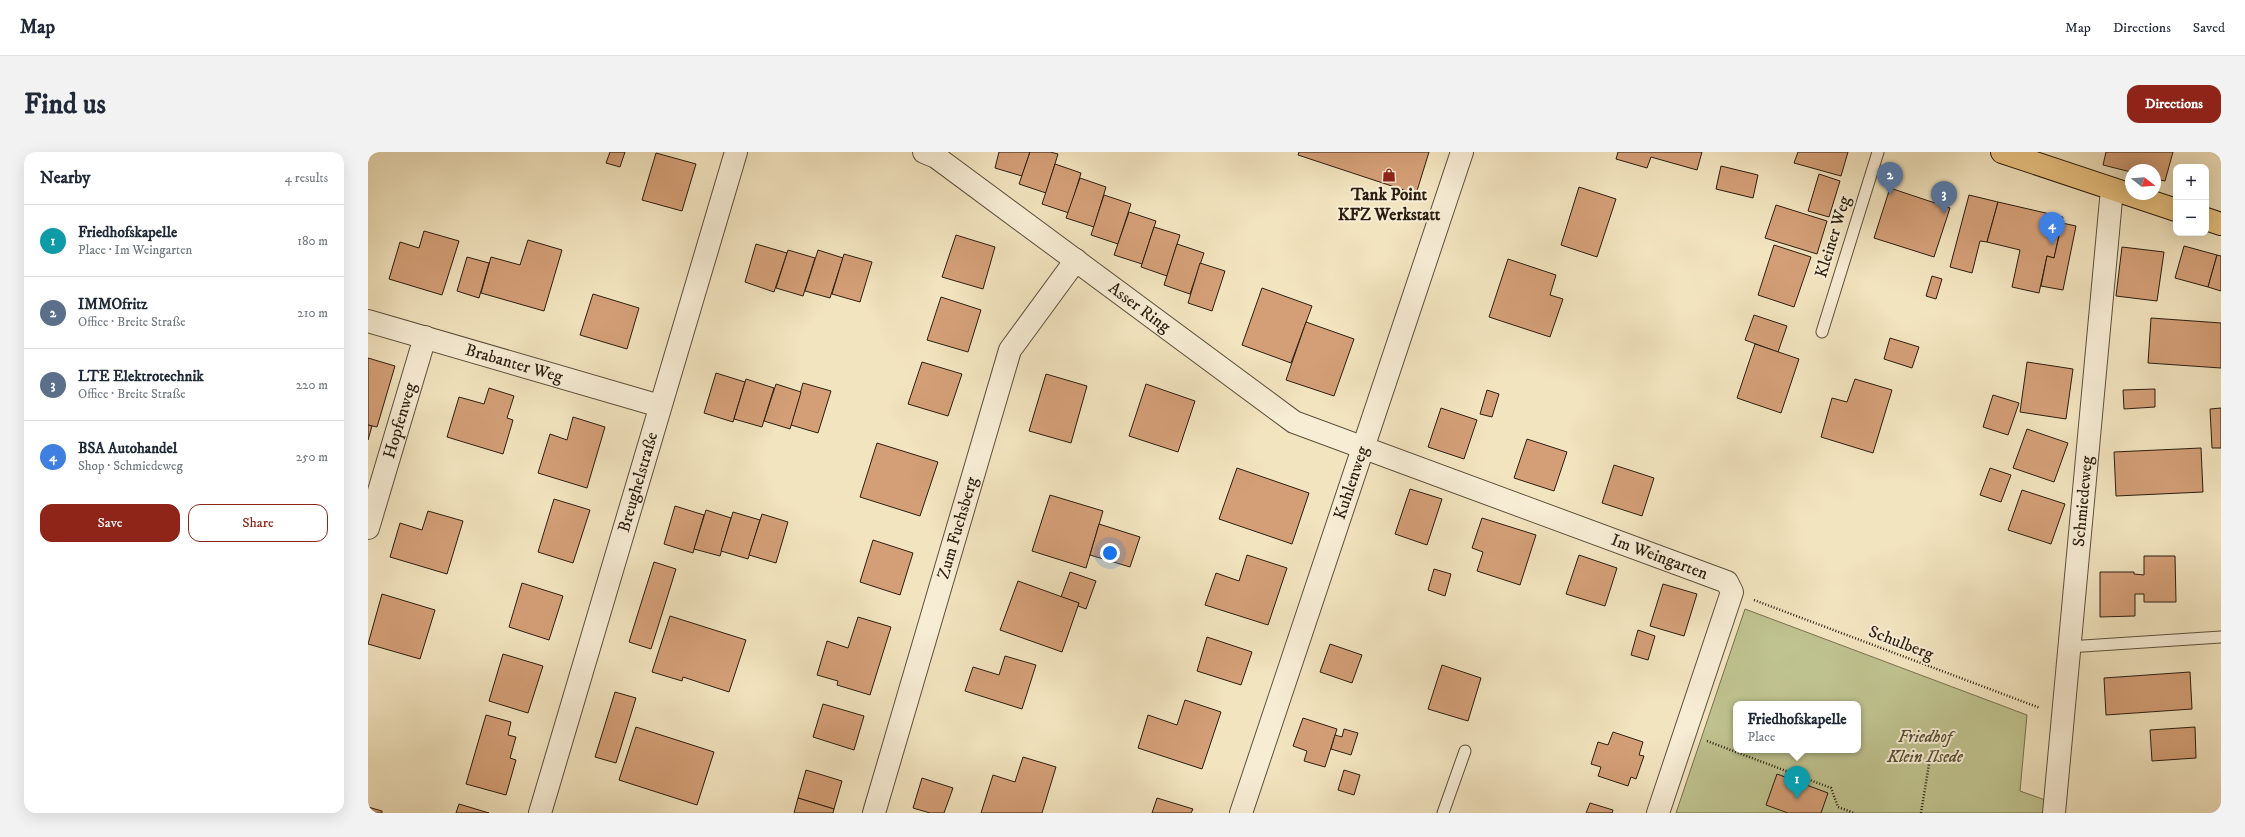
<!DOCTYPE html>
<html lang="en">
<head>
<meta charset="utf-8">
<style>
	body { margin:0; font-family:"IM FELL DW Pica",serif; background:#f2f2f3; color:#1f2937 }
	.controls { position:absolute; right:12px; top:12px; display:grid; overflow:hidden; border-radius:8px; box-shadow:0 4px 16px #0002 }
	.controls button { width:36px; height:36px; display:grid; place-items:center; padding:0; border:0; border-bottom:1px solid #e0e1e3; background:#fff; color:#1f2937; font:20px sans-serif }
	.compass { position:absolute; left:1757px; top:12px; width:36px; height:36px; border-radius:50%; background:#fff; box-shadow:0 4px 16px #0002; rotate:107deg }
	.you { position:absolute; left:742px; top:401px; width:14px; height:14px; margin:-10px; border:3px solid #fff; border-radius:50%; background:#1a73e8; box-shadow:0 0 0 6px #1a73e833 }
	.badge { display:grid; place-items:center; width:26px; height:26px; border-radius:50%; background:#8f2418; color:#fff; font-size:13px; font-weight:700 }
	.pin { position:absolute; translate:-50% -33px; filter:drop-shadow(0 1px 2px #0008) }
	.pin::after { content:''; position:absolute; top:21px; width:14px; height:12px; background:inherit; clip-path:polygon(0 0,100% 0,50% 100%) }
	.popup { position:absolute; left:1365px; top:549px; width:128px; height:52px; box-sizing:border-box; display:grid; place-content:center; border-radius:8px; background:#fff; filter:drop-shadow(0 1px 3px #0005); font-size:13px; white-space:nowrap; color:#747a83 }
	.popup b { font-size:15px; color:#1f2937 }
	.popup::after { content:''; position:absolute; left:50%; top:100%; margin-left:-8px; border:8px solid transparent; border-top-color:#fff }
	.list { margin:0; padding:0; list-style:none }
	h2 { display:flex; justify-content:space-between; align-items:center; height:52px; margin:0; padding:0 16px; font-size:17px }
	h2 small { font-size:13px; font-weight:400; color:#747a83 }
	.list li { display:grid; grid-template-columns:26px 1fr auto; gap:12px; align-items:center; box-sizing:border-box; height:72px; padding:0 16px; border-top:1px solid #e0e1e3 }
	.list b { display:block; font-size:15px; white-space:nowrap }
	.list p { margin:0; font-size:13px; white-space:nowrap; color:#747a83 }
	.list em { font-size:13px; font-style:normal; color:#747a83 }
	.actions { display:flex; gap:8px; padding:12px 16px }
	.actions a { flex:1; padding:9px 0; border:1px solid #8f2418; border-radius:12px; text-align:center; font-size:14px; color:#8f2418 }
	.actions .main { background:#8f2418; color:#fff }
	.map { position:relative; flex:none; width:1853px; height:661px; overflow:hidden; border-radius:12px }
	header { display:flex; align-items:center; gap:24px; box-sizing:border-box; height:56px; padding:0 20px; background:#fff; border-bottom:1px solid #e0e1e3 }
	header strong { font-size:19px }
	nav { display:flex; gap:22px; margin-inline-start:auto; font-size:14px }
	.intro { display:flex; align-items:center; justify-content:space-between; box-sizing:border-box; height:96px; padding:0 24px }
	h1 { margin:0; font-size:28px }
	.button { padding:10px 18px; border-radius:12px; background:#8f2418; color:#fff; font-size:14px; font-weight:700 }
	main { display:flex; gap:24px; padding:0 24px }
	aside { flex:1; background:#fff; border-radius:12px; box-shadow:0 4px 16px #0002 }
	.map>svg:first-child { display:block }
	.green { fill:#bfc38f; stroke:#757050; fill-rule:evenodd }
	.building { fill:#d49f77; stroke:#2b1e10 }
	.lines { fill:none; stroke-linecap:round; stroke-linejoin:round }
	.service-casing { stroke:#5d503c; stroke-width:13 }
	.minor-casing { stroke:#5d503c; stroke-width:24 }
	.primary-casing { stroke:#2b1e10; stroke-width:24 }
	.path { stroke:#2b1e10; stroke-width:2.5; stroke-dasharray:1 2; stroke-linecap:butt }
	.service { stroke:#f7edd5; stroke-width:11 }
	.minor { stroke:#f7edd5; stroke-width:22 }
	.primary { stroke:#e9c280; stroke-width:22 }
	.labels { text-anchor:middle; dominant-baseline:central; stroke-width:4; stroke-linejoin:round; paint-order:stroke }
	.poi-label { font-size:17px; font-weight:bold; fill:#2b1e10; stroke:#f7edd5 }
	.street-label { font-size:17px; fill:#2b1e10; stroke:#f7edd5 }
	.park-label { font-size:17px; font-style:italic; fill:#575036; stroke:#f7edd5 }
</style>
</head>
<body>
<header>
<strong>Map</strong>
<nav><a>Map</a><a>Directions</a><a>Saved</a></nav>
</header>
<div class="intro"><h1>Find us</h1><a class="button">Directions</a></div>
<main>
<aside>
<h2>Nearby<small>4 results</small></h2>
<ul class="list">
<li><span class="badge" style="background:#0f9aa8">1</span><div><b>Friedhofskapelle</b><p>Place · Im Weingarten</p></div><em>180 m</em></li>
<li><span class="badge" style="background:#5c6f8a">2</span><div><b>IMMOfritz</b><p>Office · Breite Straße</p></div><em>210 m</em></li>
<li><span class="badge" style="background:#5c6f8a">3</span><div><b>LTE Elektrotechnik</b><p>Office · Breite Straße</p></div><em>220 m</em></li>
<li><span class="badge" style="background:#3f7fe0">4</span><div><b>BSA Autohandel</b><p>Shop · Schmiedeweg</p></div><em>250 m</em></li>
</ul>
<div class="actions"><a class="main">Save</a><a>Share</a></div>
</aside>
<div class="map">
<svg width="1853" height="661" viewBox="0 0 1853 661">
	<rect width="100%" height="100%" fill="#f2e4bf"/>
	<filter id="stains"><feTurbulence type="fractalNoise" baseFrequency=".005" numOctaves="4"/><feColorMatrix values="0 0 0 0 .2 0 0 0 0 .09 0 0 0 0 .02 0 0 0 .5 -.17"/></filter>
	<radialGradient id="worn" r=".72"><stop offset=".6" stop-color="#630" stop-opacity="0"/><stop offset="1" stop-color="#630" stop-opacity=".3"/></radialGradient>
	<path class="green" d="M1377,457l282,106 -7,76 28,10 -1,12h-371zM1368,552h122v46h-122z"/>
	<g class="building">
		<path d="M242,0h15l-5,15 -14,-4z"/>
		<path d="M631,0h31l-8,24 -27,-8z"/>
		<path d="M662,0h20l8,2 -12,39 -27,-9z"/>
		<path d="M931,0h130l-13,42 -118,-39z"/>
		<path d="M1250,0h84l-5,18 -46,-13 -4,11 -31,-9z"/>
		<path d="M1430,0h50l-7,24 -47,-13z"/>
		<path d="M1738,0h67l-8,29 -10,-2v-9h-24v2l-28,-7z"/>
		<path d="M288,1l40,11 -14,47 -40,-11z"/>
		<path d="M687,12l26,9 -12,40 -27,-9z"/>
		<path d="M1353,14l37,9 -5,23 -37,-9z"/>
		<path d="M1451,22l21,7 -11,36 -21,-6z"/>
		<path d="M712,26l26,9 -12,40 -28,-9z"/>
		<path d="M1211,35l37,12 -19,58 -36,-12z"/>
		<path d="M1522,36l60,20 -16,49 -60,-19z"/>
		<path d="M736,43l27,9 -13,40 -27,-9z"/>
		<path d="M1601,43l29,7 -11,40 -7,-1 -8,32 -22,-6z"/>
		<path d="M1630,50l65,15 -9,41 -7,-2 -8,37 -27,-6 8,-37 -33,-8z"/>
		<path d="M1408,53l51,16 -10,33 -52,-16z"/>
		<path d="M761,60l27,9 -14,43 -28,-9z"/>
		<path d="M1694,71l14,3 -13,64 -22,-4 6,-30 7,2z"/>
		<path d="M786,75l26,8 -13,41 -26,-9z"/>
		<path d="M56,79l35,10 -17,54 -53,-16 11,-37 19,6z"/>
		<path d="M588,83l39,12 -12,42 -41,-12z"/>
		<path d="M160,88l34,10 -18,61 -63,-18 10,-36 29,8z"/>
		<path d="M388,92l31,9 -13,39 -29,-10z"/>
		<path d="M809,92l27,9 -14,41 -26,-9z"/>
		<path d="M1406,93l37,12 -17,50 -36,-12z"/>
		<path d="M1816,94l33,9 -9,32 -33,-9z"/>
		<path d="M1754,95l42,5 -7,49 -41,-5z"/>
		<path d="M420,98l27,8 -12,38 -27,-8z"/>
		<path d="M450,98l25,8 -13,40 -25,-7z"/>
		<path d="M476,102l28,8 -12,40 -28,-8z"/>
		<path d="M1849,103l4,1v35l-13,-4z"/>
		<path d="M99,105l22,6 -10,35 -22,-7z"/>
		<path d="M1140,107l48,16 -6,20 13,4 -13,38 -61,-20z"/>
		<path d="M832,111l25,8 -13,40 -24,-8z"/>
		<path d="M1564,124l10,3 -6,20 -10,-3z"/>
		<path d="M894,136l50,18 -21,57 -49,-18z"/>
		<path d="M225,142l46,14 -12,41 -47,-14z"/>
		<path d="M573,145l40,13 -13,42 -41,-12z"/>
		<path d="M1386,163l33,11 -9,26 -33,-12z"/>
		<path d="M1783,166l70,5v45l-73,-5z"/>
		<path d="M938,170l48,17 -20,57 -48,-16z"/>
		<path d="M1522,186l29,9 -7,21 -28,-9z"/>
		<path d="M1387,192l44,15 -18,54 -44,-15z"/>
		<path d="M0,206l27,8 -18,61 -9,-2z"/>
		<path d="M554,210l40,12 -14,42 -40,-12z"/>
		<path d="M1659,210l46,7 -7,50 -46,-7z"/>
		<path d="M348,221l29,9 -12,40 -29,-9z"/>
		<path d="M678,222l41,12 -16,57 -42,-12z"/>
		<path d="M378,227l28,9 -12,39 -28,-8z"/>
		<path d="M1487,227l37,11 -19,63 -52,-16 11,-39 15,4z"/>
		<path d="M435,231l28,8 -13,42 -27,-8z"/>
		<path d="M408,232l25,8 -11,37 -26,-8z"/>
		<path d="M778,232l49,17 -17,51 -49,-16z"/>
		<path d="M121,236l25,8 -7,22 6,2 -10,34 -56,-17 12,-40 25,7z"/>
		<path d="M1787,237v18l-31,2 -1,-19z"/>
		<path d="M1119,238l12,4 -7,23 -12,-3z"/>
		<path d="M1625,243l26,8 -11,32 -25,-8z"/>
		<path d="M1073,256l36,12 -13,39 -36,-12z"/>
		<path d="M1853,256v40h-9l-2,-39z"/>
		<path d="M205,265l32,10 -18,61 -49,-15 12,-39 17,6z"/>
		<path d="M0,273l4,1 -4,14z"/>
		<path d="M1659,277l41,14 -14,39 -41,-14z"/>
		<path d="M1159,287l40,13 -13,39 -40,-13z"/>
		<path d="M509,291l61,19 -18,54 -60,-19z"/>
		<path d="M1833,296l2,44 -87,4 -2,-44z"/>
		<path d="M1246,313l40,13 -12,38 -40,-13z"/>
		<path d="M869,316l72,25 -17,51 -73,-25z"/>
		<path d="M1622,316l21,7 -10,27 -21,-7z"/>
		<path d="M1042,337l32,10 -15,46 -32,-11z"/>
		<path d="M1654,338l43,14 -14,40 -43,-14z"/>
		<path d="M682,343l53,16 -17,57 -54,-17z"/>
		<path d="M186,347l36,11 -17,53 -35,-11z"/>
		<path d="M307,354l29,9 -11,38 -29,-9z"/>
		<path d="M338,358l25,8 -11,38 -26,-7z"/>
		<path d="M60,359l35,10 -16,53 -57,-17 10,-34 22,7z"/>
		<path d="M365,360l27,8 -12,39 -27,-8z"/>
		<path d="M394,362l26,8 -12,41 -27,-8z"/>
		<path d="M1114,366l54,17 -16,50 -43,-14 6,-19 -11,-4z"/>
		<path d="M731,372l41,13 -10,30 -40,-12z"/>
		<path d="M505,388l40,13 -13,42 -40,-13z"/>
		<path d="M879,403l40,13 -19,57 -63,-20 11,-32 23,8z"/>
		<path d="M1211,403l38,13 -12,38 -39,-12z"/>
		<path d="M1776,404h31l1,46h-32v-8h-9v22l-35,1v-45h34v2l10,1z"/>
		<path d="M286,410l22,7 -25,80 -22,-7z"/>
		<path d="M1066,417l17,5 -6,22 -17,-6z"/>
		<path d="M702,420l26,9 -10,28 -8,-3 1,-3 -18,-6z"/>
		<path d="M650,429l61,22 -17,49 -62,-22z"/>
		<path d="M154,431l41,13 -14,44 -40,-13z"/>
		<path d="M1295,432l34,10 -13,42 -34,-10z"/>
		<path d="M14,442l53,16 -15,49 -52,-15z"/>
		<path d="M302,464l76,24 -17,52 -46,-15 -1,4 -30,-9z"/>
		<path d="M490,465l33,10 -21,68 -33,-10 1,-4 -21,-6 10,-34 21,7z"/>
		<path d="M1270,478l17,6 -7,24 -17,-5z"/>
		<path d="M839,485l45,15 -11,33 -44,-14z"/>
		<path d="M962,492l32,11 -10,28 -32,-11z"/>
		<path d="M135,502l40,12 -15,47 -39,-12z"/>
		<path d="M637,504l31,9 -14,44 -57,-18 8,-24 26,8z"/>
		<path d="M1074,513l39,13 -13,43 -40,-12z"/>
		<path d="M1822,520l2,37 -86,6 -2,-37z"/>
		<path d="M247,540l21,6 -20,65 -21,-6z"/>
		<path d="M817,548l36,12 -19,57 -64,-21 10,-33 29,10z"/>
		<path d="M455,552l41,12 -10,34 -41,-13z"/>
		<path d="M118,563l25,7 -3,13 8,2 -6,21 6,2 -10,35 -40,-11z"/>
		<path d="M935,566l34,11 -12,38 -21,-6 3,-10 -14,-5z"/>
		<path d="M268,575l78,25 -17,53 -78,-25z"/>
		<path d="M1827,575l1,31 -44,3 -2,-31z"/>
		<path d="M976,577l14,4 -7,22 -20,-6 4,-14 7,2z"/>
		<path d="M1245,580l30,10 -4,13 5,1 -8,23 -5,-2 -3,9 -30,-10 3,-9 -10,-3 7,-22 10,3z"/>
		<path d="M655,605l33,10 -14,46h-61l12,-38 22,7z"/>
		<path d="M438,618l36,11 -8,28 -36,-11z"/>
		<path d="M976,618l16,5 -6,20 -16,-5z"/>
		<path d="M1409,622l51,19 -7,20h-33l-22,-8z"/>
		<path d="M554,626l31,10 -9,25h-14l-17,-5z"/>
		<path d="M430,646l36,11 -1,4h-39z"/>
		<path d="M789,646l36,11 -2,4h-39z"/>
		<path d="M1222,651l23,7 -1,3h-26z"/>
		<path d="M91,652l30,9h-33z"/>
		<path d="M0,655l14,4v2h-14z"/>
	</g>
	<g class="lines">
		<g class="service-casing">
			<g id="service">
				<path d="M1454,180l56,-180"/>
				<path d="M1700,495l153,-10"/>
				<path d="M1075,661l22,-62"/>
			</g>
		</g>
		<g class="minor-casing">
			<g id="minor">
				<path id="s1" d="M556,0l12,5 358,265 433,160 5,10 -74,221"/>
				<path id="s2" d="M0,169l292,85"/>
				<path id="s3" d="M0,376l57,-191"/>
				<path id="s4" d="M172,661l196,-661"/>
				<path id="s5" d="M506,661l136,-463 66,-90"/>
				<path id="s6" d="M873,661l221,-661"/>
				<path id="s7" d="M1686,661l58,-624"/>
			</g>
		</g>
		<g class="primary-casing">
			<g id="primary">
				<path d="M1634,0l174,58"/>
				<path d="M1838,67l15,5"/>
			</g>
		</g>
		<g class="path">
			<path d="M1386,448l286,108"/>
			<path d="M1339,589l124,47 7,19 16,6"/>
			<path d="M1553,661l10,-61"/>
		</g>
		<use href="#service" class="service"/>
		<use href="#minor" class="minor"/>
		<use href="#primary" class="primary"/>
	</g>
	<defs>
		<g id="shop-bare" transform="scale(1.08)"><path d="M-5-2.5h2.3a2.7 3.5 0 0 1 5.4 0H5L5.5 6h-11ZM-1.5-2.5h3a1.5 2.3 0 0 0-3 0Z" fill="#8f2418" stroke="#f7edd5" stroke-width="2.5" paint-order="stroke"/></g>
	</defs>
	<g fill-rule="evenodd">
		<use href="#shop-bare" x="1021" y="23"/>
	</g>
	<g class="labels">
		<g class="poi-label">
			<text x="1021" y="43">Tank Point<tspan x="1021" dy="20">KFZ Werkstatt</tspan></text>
		</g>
		<g class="street-label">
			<text transform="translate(1465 85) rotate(-73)">Kleiner Weg</text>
			<text stroke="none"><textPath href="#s1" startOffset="266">Asser Ring</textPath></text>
			<text stroke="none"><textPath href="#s2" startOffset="152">Brabanter Weg</textPath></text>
			<text stroke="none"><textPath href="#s3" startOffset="112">Hopfenweg</textPath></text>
			<text stroke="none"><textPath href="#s4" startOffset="345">Breughelstraße</textPath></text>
			<text stroke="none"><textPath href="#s6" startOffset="348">Kuhlenweg</textPath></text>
			<text stroke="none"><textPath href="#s7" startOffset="313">Schmiedeweg</textPath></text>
			<text stroke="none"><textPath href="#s5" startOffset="297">Zum Fuchsberg</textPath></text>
			<text stroke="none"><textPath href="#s1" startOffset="848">Im Weingarten</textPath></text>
			<text transform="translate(1533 491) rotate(21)">Schulberg</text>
		</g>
		<g class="park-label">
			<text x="1557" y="585">Friedhof<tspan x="1557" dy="20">Klein Ilsede</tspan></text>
		</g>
	</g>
	<rect width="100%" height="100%" filter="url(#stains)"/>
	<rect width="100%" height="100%" fill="url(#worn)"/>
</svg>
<div class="controls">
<button>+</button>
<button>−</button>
</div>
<svg class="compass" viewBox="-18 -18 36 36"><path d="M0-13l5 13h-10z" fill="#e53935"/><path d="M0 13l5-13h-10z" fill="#747a83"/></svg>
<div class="you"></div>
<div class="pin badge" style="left:1429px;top:647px;background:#0f9aa8">1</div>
<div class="popup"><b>Friedhofskapelle</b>Place</div>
<div class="pin badge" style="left:1522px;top:43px;background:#5c6f8a">2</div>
<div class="pin badge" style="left:1576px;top:62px;background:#5c6f8a">3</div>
<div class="pin badge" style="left:1684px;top:93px;background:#3f7fe0">4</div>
</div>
</main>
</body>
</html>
